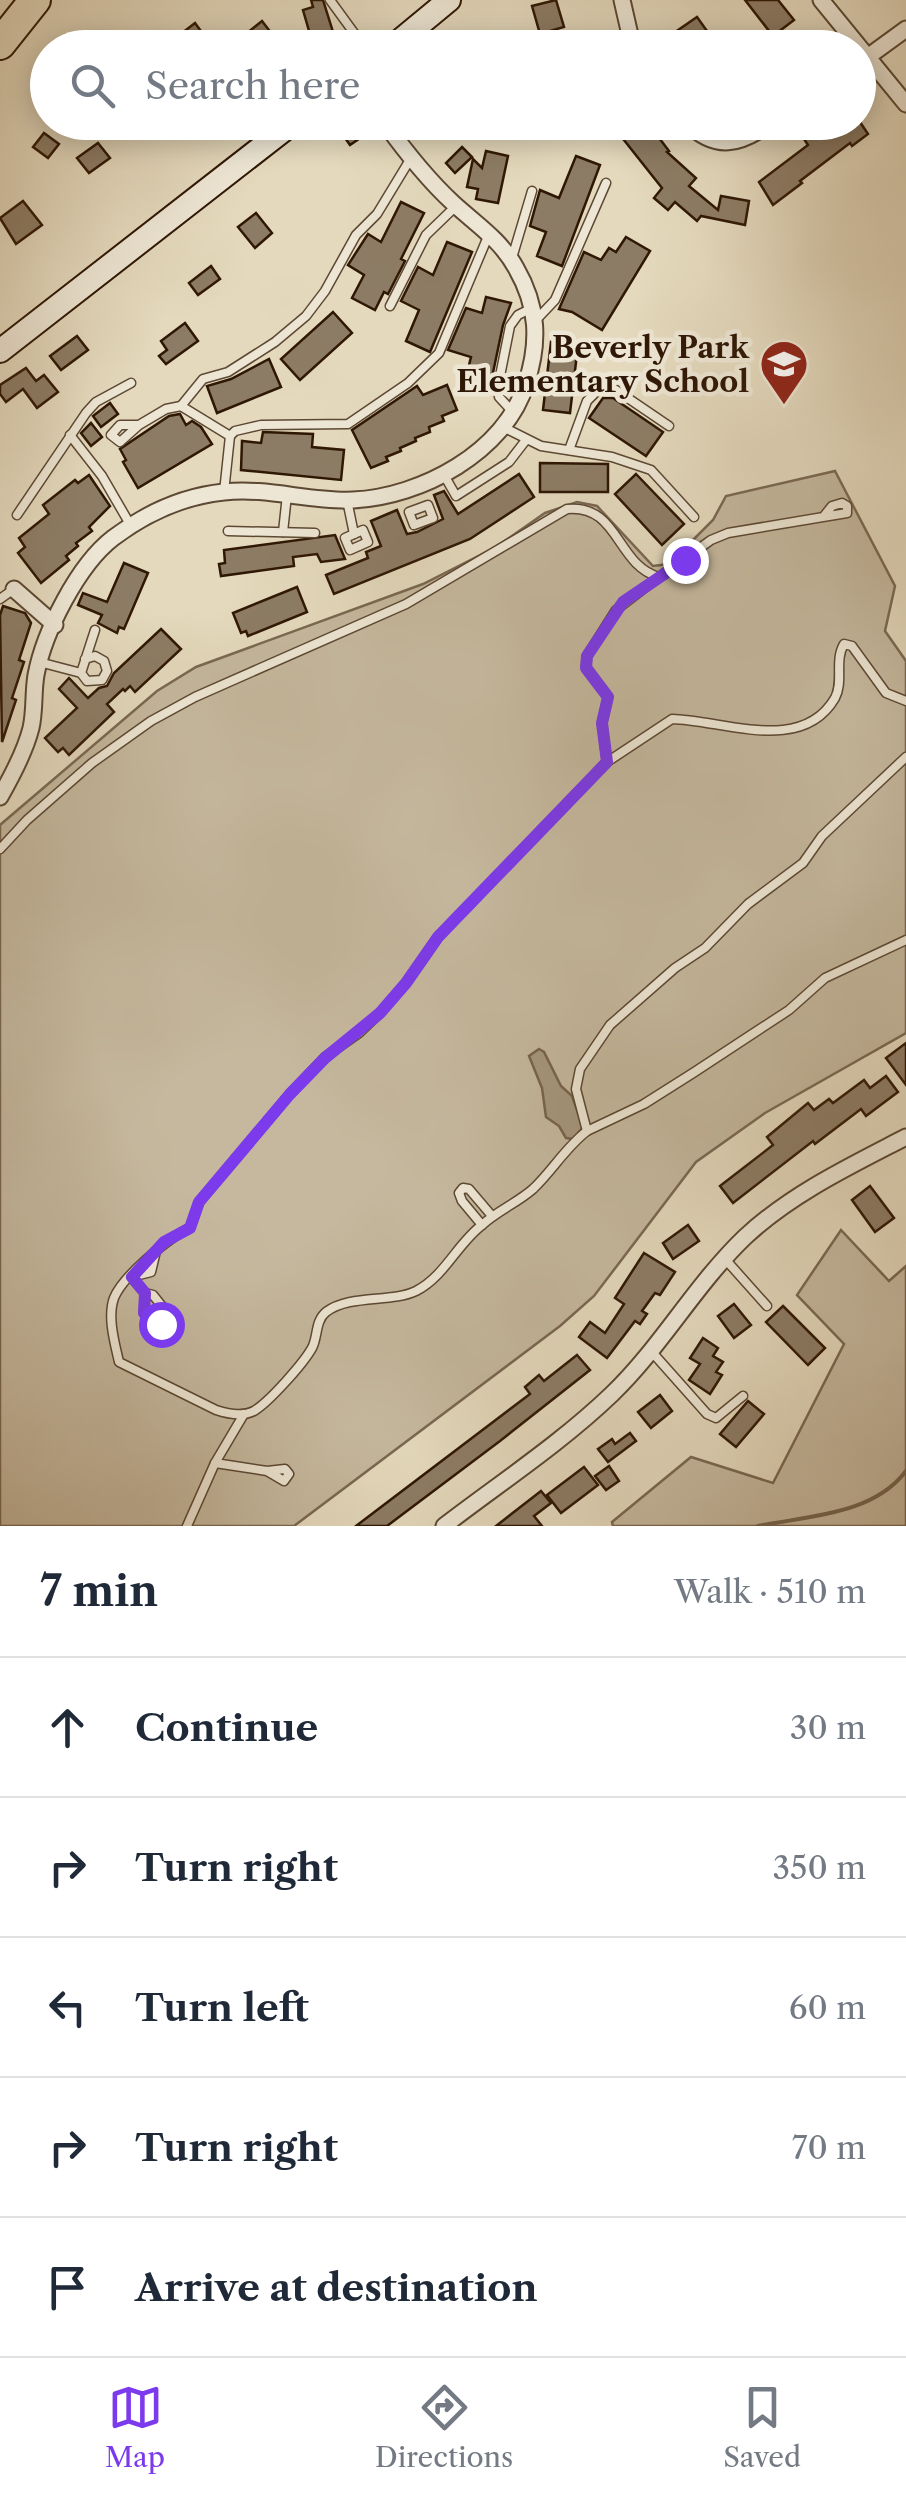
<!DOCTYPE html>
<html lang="en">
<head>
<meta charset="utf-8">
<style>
	body { margin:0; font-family:"Libre Caslon Text",serif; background:#f6f6f7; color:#1f2937 }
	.stop { position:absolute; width:30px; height:30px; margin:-22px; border:8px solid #7c3aed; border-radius:50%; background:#fff }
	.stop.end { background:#7c3aed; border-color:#fff; box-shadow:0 2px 10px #0008 }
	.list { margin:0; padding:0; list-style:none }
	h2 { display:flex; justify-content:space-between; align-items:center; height:130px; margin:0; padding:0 40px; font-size:42px }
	h2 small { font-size:32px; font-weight:400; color:#747a83 }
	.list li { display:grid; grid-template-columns:65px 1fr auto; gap:30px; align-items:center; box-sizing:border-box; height:140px; padding:0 40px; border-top:2px solid #e0e1e3 }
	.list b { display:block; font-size:38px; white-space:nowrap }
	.list em { font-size:32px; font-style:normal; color:#747a83 }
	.icon { flex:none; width:55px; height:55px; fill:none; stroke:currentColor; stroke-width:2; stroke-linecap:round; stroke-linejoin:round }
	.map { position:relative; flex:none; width:906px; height:1526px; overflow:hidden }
	.search { position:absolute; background:#fff; box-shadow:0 5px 25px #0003; left:30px; right:30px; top:30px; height:110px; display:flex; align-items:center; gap:25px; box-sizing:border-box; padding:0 35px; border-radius:55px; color:#747a83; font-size:38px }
	.sheet { height:830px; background:#fff }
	nav { display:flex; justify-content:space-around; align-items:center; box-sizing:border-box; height:140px; border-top:2px solid #e0e1e3; background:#fff; font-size:28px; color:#747a83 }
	nav a { display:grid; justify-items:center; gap:5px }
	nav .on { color:#7c3aed }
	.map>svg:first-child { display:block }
	.green { fill:#c5b89e; stroke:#7a6852; stroke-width:2.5 }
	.water { fill:#a6977e; stroke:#76644e; stroke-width:2.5 }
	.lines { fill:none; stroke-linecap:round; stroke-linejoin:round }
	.stream { stroke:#76644e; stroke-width:4 }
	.building { fill:#8d7c65; stroke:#2f1705; stroke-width:2.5 }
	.lane-casing { stroke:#5c4833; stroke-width:11 }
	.street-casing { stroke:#5c4833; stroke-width:19 }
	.secondary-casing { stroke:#2f1705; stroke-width:26 }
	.highway-casing { stroke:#2f1705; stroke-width:34 }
	.lane { stroke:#ede6d4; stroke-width:8 }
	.street { stroke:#ede6d4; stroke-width:15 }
	.secondary { stroke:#ede6d4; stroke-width:22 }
	.highway { stroke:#e4d9bd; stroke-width:30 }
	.route { stroke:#7c3aed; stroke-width:12 }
	.labels { text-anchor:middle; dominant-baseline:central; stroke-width:9; stroke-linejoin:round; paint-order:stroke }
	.poi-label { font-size:30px; font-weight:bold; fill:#2f1705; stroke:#ede6d4; text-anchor:end }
</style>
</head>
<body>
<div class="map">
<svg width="906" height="1526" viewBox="0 0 906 1526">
	<rect width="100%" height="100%" fill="#e4d9bd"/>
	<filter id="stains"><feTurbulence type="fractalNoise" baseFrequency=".002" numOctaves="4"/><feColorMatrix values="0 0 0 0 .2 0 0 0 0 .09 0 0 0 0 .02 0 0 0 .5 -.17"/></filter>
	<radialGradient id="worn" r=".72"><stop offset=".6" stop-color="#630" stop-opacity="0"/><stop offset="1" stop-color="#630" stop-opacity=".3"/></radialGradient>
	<g class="green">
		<path d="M835,471l60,115 -10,45 21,30v372l-141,80 -69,49 -102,134 -34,30 -266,200h-294v-701l157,-134 39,-24 227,-83 73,-37 49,-34 32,-11 20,4 56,60 16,-2 44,-44 13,-24z"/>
		<path d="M841,1230l48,51 17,-15v260h-293l-1,-4 79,-65 82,26 71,-139 -47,-49z"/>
	</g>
	<path class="water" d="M539,1049l5,3 17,34 11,10 11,31 -10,12 -7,-1 -7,-12 -13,-9 -4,-29 -13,-32z"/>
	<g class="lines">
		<path class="stream" d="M758,1526c50,-10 115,-11 148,-55"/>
	</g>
	<g class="building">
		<path d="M311,0h12l15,48h-24l-11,-38 10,-3z"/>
		<path d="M556,0l8,27 -24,7 -8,-28z"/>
		<path d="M745,0h33l16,20 -21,16z"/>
		<path d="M697,17l10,14 -8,6 8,11h-31l-8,-11z"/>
		<path d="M262,21l13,17 -12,10h-13l-8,-11z"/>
		<path d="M195,23l11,15 -13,10h-14l-6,-8z"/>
		<path d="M583,33l7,15h-36z"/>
		<path d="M334,122h28l7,10 -19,13z"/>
		<path d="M626,122h21l22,29 -2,1 29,26 -7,8 29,24 3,-14 28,5 -4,24 -44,-9 -4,5 -22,-19 -7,8 -14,-12 8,-10 -46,-58z"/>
		<path d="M820,122h40l8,12 -16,12 -2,-3 -50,38 2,2 -29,22 -14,-23 49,-37 -6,-9z"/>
		<path d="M44,133l15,11 -11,14 -15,-11z"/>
		<path d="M98,143l12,15 -21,15 -12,-15z"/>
		<path d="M462,147l10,10 -17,16 -9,-10z"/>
		<path d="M486,151l22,5 -10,47 -22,-4 2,-10 -11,-2 6,-28 9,9z"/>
		<path d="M576,156l24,9 -38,101 -25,-10 9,-24 -16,-6 10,-36 19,8z"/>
		<path d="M23,201l19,24 -26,19 -16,-26z"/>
		<path d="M401,202l23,11 -23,46 4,2 -17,33 -4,-2 -9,18 -23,-12 12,-23 -16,-10 20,-31 13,8z"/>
		<path d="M256,213l16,20 -17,15 -17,-21z"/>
		<path d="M626,237l24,14 -48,79 -30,-18 -13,-3 25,-57 17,8 8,-12 7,4z"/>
		<path d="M447,242l25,10 -42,100 -24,-11 13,-31 -18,-9 17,-34 15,8z"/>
		<path d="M211,266l9,13 -22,16 -9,-12z"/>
		<path d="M486,297l25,6 -8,22 -13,62 -25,-6 6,-24 -23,-7 18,-42 16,5z"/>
		<path d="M333,312l19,21 -52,47 -19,-21z"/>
		<path d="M185,323l13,18 -32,23 -7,-8 8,-6 -6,-9z"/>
		<path d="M77,336l11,14 -27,20 -11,-14z"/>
		<path d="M551,342l27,3 -8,68 -27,-3z"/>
		<path d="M269,359l12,28 -64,26 -10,-27 24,-7z"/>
		<path d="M26,368l10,13 8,-6 14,17 -21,16 -14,-19 -17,13 -6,-8v-9z"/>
		<path d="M447,385l10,25 -15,6 2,5 -15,6 1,5 -15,6 1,3 -16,7 1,3 -15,6 2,4 -17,7 -19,-38 65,-44 6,9z"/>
		<path d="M603,398h10l50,34 -17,24 -57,-38z"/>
		<path d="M110,403l8,11 -17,13 -8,-11z"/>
		<path d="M180,414l6,11 6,-4 9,6 11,17 -74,44 -15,-26 3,-2 -6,-11 49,-33z"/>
		<path d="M91,423l11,14 -11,9 -10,-13z"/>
		<path d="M263,432l50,2 -1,13 32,3 -3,30 -100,-10 1,-29 19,2z"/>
		<path d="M540,463l68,1v28h-68z"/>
		<path d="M519,474l15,23 -64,42 -136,55 -8,-19 42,-17 -2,-6 15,-6 -10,-25 26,-11 10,24 10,-2 26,-13 -9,-24 10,-4 14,23z"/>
		<path d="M636,474l48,50 -22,21 -47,-51z"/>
		<path d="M89,475l21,31 -21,21 3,4 -16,12 2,3 -12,10 3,4 -28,23 -23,-30 7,-6 -6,-9 30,-24 -6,-9 32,-25 3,3z"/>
		<path d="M335,535l10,24 -24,3 -4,-8 -24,3 1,9 -73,10 -2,-12 6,-1 -1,-13z"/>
		<path d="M124,563l24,10 -24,56 -5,-2 -2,6 -19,-10 4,-8 -24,-10 5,-12 24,9z"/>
		<path d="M297,587l10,25 -59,24 -2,-5 -5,2 -8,-20z"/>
		<path d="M3,606l22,7 6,10 -12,37 5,2 -12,36 4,2 -14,42 -2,-127z"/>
		<path d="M161,629l20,20 -46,43 -5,-6 -5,5 -2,-2 -16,15 7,8 -45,43 -6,-7 -5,4 -13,-14 32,-30 -18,-19 10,-11 19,20 11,-10 8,-2 7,-13z"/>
		<path d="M906,1043v42l-20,-27z"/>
		<path d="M886,1076l12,16 -32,24 -5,-7 -46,35 -2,-3 -80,62 -13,-17 53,-41 -6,-8 41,-34 6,7 15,-11 4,4 31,-23 6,8z"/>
		<path d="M870,1186l24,32 -19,14 -23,-32z"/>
		<path d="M688,1225l11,16 -26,18 -10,-16z"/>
		<path d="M644,1253l31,19 -15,23 -5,-2 -13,18 5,3 -7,10 -5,-3 -28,37 -28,-21 11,-15 15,11 19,-29 -9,-6z"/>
		<path d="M734,1304l17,21 -17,13 -16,-22z"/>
		<path d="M783,1306l42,42 -17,17 -42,-43z"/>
		<path d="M703,1338l15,10 -5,8 10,6 -7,10 6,3 -12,19 -21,-14 11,-16 -10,-6z"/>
		<path d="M577,1355l13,15 -90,71 -113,85h-31l174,-132 -5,-7 14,-12 5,6z"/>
		<path d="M660,1395l12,16 -21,17 -13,-16z"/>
		<path d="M748,1401l16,13 -28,33 -16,-13z"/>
		<path d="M630,1433l6,8 -28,21 -10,-13 14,-10 3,5z"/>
		<path d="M609,1466l10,15 -13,9 -11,-14z"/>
		<path d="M584,1467l14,18 -37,28 -14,-18z"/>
		<path d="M541,1491l10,12 -17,13 8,10h-46z"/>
	</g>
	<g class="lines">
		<g class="lane-casing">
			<g id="lane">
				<path d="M330,0l35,48"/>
				<path d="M512,258l20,-67"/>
				<path d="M390,306l36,-71 30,-29"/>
				<path d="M536,320l19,-20 51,-117"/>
				<path d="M181,406l22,-27 25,-7 47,-30 31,-26 19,-25 31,-56 21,-21 34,-56"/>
				<path d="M512,411l-13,-14 -1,-11 12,-60 8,-11 14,-7"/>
				<path d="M139,425l-19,17 -9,-7 9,-10h19l27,-16 15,-3 49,30 5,-5 26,-6 87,-1 60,-41 31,-30 50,-119"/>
				<path d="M503,427l38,19 71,11 39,13 43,47"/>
				<path d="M70,435l32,41 29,50"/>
				<path d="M569,450l18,-49 11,-11h18l53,36"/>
				<path d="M444,475l12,21 53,-34 17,-22"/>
				<path d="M224,492l6,-56"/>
				<path d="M347,500l7,34"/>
				<path d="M428,505l5,13 -19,7 -5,-13z"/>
				<path d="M17,515l69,-102 10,-11 35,-19"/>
				<path d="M363,530l5,12 -18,8 -5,-12z"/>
				<path d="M228,531l87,2"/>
				<path d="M283,532l4,-37"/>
				<path d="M0,599l14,-10"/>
				<path d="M85,659l10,-3 9,5 3,10 -5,9 -15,1 -6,-8 14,-43"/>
				<path d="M39,662l42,11"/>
				<path d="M607,762l65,-43c51,1 130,36 163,-21 9,-17 -1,-37 9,-54l8,2 34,47 20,8"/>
				<path d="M0,849l27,-29 65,-57 59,-42 44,-24 211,-93 161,-95c52,-5 49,56 92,68l52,-37 17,-7 119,-20v-7l-5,-3 -10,3 -8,10"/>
				<path d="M587,1131l57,-27 49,-31 96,-63 36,-32 81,-38"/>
				<path d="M492,1216l-23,-27 -6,-1 -4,5 3,8 20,24c15,-14 35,-22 51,-36 20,-19 32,-41 54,-58l-11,-42 4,-20 30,-44 65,-57 30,-20 43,-44 55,-41 19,-27 84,-79"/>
				<path d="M482,1225c-25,19 -37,51 -66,66 -25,12 -66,3 -90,21 -11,9 -8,25 -14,36 -9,16 -43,54 -58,63 -12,6 -26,3 -38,-1l-97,-48c-4,-18 -12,-45 -5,-64 9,-22 54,-60 76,-70l9,-26 91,-108 35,-37 34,-24 21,-20 26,-30 32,-46 169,-175 -5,-39 6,-26 -22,-30 1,-11 29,-46 43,-33"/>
				<path d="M725,1259l42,47"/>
				<path d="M145,1293l8,2 12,15v6l-11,6 -10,-9 1,-20 -14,-16 20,-5 5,-21"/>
				<path d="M158,1319l14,17"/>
				<path d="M651,1351l56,63 9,4 27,-22"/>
				<path d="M244,1414l-29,49 52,8 18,-2 4,5 -5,7 -17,-10"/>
				<path d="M187,1526l28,-63"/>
			</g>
		</g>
		<g class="street-casing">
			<g id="street">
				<path d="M622,0l11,48"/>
				<path d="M821,0l85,104"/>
				<path d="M858,64l48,-35"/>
				<path d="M686,122c30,30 54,23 86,0"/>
				<path d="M14,589l41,36"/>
				<path d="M0,797c12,-21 25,-45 31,-69 4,-17 2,-36 5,-53 8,-43 42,-110 77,-137 32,-24 71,-42 111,-46 43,-5 86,10 129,8 68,-3 152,-48 173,-116 14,-42 12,-78 -10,-116 -16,-29 -39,-43 -63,-65 -26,-24 -48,-52 -69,-81"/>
				<path d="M444,1526c56,-43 117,-83 168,-132 49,-47 83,-109 133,-157 46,-43 105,-71 161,-100"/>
			</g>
		</g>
		<g class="secondary-casing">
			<g id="secondary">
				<path d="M391,48l58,-48"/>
				<path d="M0,351l294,-229"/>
			</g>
		</g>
		<g class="highway-casing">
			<path id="highway" d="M0,44l35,-44"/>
		</g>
		<use href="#lane" class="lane"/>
		<use href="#street" class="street"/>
		<use href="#secondary" class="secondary"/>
		<use href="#highway" class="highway"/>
	</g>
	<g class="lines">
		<path class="route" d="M161,1324l-17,-11 1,-20 -13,-16 32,-35 26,-14 9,-26 91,-108 35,-36 55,-45 26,-30 32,-46 169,-175 -5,-39 6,-26 -22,-29 1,-12 36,-54 62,-42"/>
	</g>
	<defs>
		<g id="school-pin" transform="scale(2.5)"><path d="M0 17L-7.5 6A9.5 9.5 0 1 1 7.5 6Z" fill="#8f2418" stroke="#ede6d4"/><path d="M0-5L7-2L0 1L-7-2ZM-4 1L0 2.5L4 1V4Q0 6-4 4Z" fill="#fff"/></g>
	</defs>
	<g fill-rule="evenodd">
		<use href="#school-pin" x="784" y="364"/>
	</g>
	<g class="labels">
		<g class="poi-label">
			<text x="749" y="347">Beverly Park<tspan x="749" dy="34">Elementary School</tspan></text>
		</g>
	</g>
	<rect width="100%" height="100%" filter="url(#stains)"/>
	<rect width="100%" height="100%" fill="url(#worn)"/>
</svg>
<div class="stop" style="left:161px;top:1324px"></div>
<div class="stop end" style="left:685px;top:560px"></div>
<div class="search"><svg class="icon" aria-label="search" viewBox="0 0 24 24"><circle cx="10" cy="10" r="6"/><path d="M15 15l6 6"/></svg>Search here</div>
</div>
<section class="sheet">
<h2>7 min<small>Walk · 510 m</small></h2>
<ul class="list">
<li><svg class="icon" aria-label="ahead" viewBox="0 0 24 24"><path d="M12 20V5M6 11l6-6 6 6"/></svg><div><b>Continue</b></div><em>30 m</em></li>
<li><svg class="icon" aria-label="right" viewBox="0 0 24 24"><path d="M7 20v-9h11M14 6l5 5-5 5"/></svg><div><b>Turn right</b></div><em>350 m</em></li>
<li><svg class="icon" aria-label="left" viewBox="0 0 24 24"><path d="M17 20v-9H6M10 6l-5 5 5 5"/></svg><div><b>Turn left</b></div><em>60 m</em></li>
<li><svg class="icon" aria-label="right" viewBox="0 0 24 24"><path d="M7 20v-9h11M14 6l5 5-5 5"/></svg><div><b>Turn right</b></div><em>70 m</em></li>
<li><svg class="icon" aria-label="arrive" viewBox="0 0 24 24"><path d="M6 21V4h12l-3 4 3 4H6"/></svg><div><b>Arrive at destination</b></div></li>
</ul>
</section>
<nav>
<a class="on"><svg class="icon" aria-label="map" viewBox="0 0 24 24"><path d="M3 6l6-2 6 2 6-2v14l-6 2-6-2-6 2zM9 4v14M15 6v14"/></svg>Map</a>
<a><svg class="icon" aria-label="directions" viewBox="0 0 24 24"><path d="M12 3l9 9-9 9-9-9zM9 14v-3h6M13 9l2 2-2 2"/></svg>Directions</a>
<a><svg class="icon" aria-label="saved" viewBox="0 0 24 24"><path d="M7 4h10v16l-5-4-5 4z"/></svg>Saved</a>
</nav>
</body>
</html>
